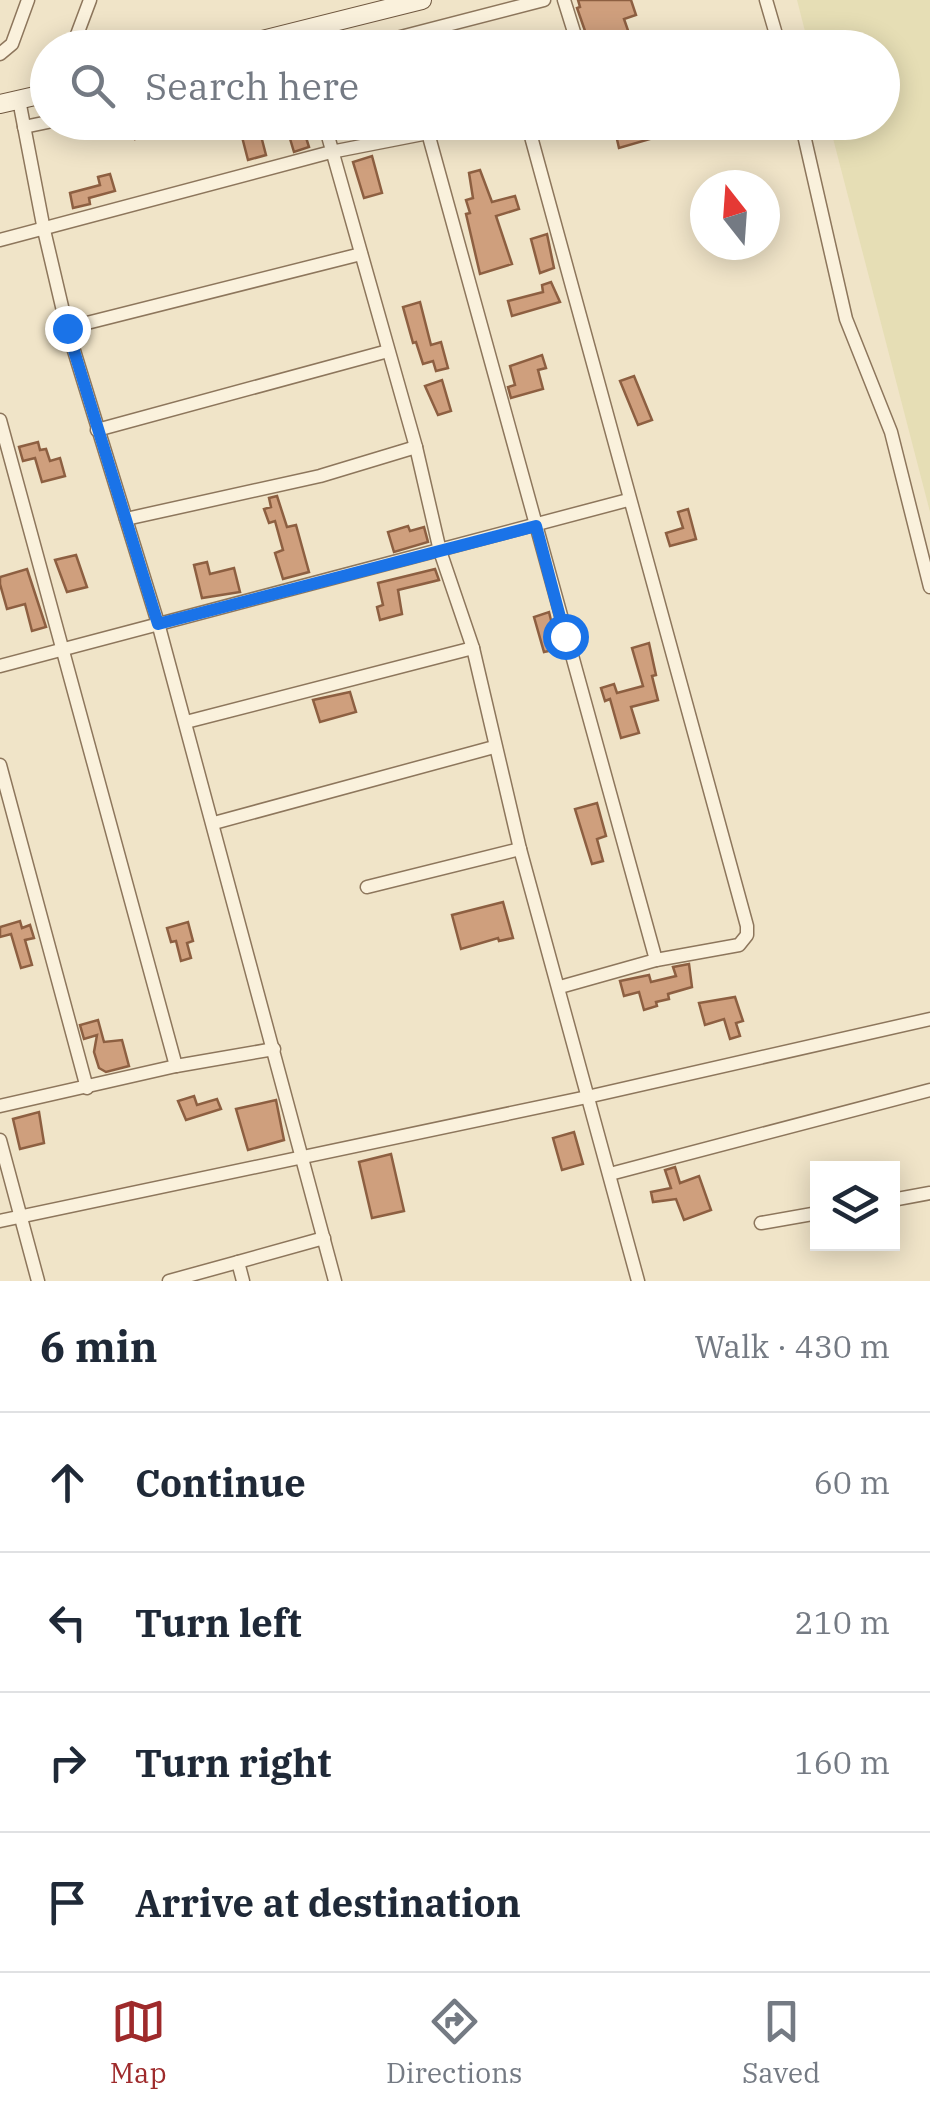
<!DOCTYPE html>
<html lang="en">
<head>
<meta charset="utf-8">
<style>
	body { margin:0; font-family:"IBM Plex Serif",serif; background:#f6f6f7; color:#1f2937 }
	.controls { position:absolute; right:30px; bottom:30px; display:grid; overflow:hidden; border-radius:0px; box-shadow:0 5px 25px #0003 }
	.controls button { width:90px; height:90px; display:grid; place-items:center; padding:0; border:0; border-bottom:2px solid #e0e1e3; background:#fff; color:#1f2937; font:50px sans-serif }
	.compass { position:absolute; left:690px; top:170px; width:90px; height:90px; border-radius:50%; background:#fff; box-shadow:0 5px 25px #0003; rotate:343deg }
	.stop { position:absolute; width:30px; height:30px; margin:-22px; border:8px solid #1a73e8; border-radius:50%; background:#fff }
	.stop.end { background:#1a73e8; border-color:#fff; box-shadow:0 2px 10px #0008 }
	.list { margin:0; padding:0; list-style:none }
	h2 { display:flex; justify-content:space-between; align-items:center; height:130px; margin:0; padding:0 40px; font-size:42px }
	h2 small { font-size:32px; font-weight:400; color:#747a83 }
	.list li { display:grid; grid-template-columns:65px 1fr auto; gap:30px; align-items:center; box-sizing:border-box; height:140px; padding:0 40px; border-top:2px solid #e0e1e3 }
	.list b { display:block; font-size:38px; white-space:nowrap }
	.list em { font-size:32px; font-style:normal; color:#747a83 }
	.icon { flex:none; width:55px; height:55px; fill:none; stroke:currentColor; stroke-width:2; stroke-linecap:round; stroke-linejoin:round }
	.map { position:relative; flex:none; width:930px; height:1281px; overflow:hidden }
	.search { position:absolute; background:#fff; box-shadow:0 5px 25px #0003; left:30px; right:30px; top:30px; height:110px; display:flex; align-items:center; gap:25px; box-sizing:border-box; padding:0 35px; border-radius:55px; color:#747a83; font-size:38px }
	.sheet { height:690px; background:#fff }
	nav { display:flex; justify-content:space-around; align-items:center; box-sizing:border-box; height:140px; border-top:2px solid #e0e1e3; background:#fff; font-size:28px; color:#747a83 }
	nav a { display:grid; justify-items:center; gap:5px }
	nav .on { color:#9e2a2b }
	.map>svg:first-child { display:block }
	.farmland { fill:#e6deb5 }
	.building { fill:#cf9f7d; stroke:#8d5f41; stroke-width:2.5 }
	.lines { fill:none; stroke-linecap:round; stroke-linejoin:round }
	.minor-casing { stroke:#8d765c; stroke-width:15 }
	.secondary-casing { stroke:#6f573f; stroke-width:20 }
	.minor { stroke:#faf1dc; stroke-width:12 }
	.secondary { stroke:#faf1dc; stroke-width:18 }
	.route { stroke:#1a73e8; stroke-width:12 }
</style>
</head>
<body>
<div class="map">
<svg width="930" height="1281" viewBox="0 0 930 1281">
	<rect width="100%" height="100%" fill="#f0e4c8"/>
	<path class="farmland" d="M797,0h133v512l-101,-389 53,-1v-74l-73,-1z"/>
	<g class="building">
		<path d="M578,0h53l5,15 -12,4 7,20 -19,9h-21l-14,-40 3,-1z"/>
		<path d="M130,122h56l1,4 -52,13z"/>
		<path d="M279,122h32l-8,6 6,19 -15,5 -6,-20 -6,2z"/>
		<path d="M613,122h47l4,13 -45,13z"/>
		<path d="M259,128l7,27 -18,5 -7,-27z"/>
		<path d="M372,156l10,37 -18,5 -11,-36z"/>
		<path d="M480,170l12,32 23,-6 4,13 -23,7 16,48 -32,10 -14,-60 4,-1 -4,-13 7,-2 -4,-25z"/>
		<path d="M110,174l5,17 -26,7 1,6 -17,4 -3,-15 30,-8 -2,-8z"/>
		<path d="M547,234l7,34 -14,5 -9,-34z"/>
		<path d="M551,282l9,20 -48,14 -4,-15 35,-9 -1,-7z"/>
		<path d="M420,302l11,43 10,-3 7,26 -12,3 -3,-10 -10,3 -7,-22 -3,1 -10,-36z"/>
		<path d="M542,355l4,13 -8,2 5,19 -32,9 -3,-11 7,-2 -5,-19z"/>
		<path d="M634,376l18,44 -14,5 -18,-44z"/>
		<path d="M442,380l9,31 -13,4 -13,-29z"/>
		<path d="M38,442l2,8 6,-1 4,12 10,-3 5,18 -23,6 -7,-24 -12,3 -4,-14z"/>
		<path d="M277,496l10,31 9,-2 13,47 -26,7 -8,-26 8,-3 -8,-29 -6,2 -5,-14 7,-2 -2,-9z"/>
		<path d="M688,509l8,30 -26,7 -4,-13 17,-5 -5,-16z"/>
		<path d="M408,526l2,5 14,-4 4,15 -34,10 -6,-20z"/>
		<path d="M76,555l11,32 -20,5 -12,-32z"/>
		<path d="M207,562l3,12 24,-6 6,24 -38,6 -8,-33z"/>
		<path d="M27,569l19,58 -14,4 -7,-27 -18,5 -7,-25v-7z"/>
		<path d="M435,569l4,11 -41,10 4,24 -22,6 -3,-13 6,-2 -5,-22z"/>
		<path d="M549,612l9,37 -14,3 -10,-35z"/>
		<path d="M649,643l7,32 -4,1 6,24 -27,7 8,26 -18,5 -11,-39 -5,2 -4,-13 13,-4 3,9 26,-7 -11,-38z"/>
		<path d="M350,692l6,20 -36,10 -7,-22z"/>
		<path d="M597,803l9,33 -9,3 6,22 -11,3 -17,-55z"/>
		<path d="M503,902l10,36 -14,3 -1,-3 -37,11 -9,-34z"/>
		<path d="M20,921l2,7 8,-3 4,13 -9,2 7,25 -11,3 -10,-34 -11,3v-10z"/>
		<path d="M188,922l5,19 -6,2 4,15 -10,3 -5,-20 -5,1 -4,-14z"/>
		<path d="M689,964l3,23 -24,7 1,5 -13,3 1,4 -13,4 -5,-18 -15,4 -4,-15 29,-6 2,7 25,-6 -3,-9z"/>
		<path d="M735,997l8,24 -7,2 4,13 -10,3 -6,-20 -19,6 -6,-22z"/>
		<path d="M98,1020l6,22 18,-2 7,26 -23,6 -7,-4 -5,-16 3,-17 -13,4 -4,-14z"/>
		<path d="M194,1096l3,9 20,-6 4,10 -35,11 -8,-19z"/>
		<path d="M276,1100l8,40 -36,10 -12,-41z"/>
		<path d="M39,1112l5,31 -24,6 -7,-30z"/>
		<path d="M574,1132l9,32 -21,6 -9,-32z"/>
		<path d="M391,1154l13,57 -32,7 -13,-56z"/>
		<path d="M675,1167l5,16 19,-7 12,34 -27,10 -8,-21 -23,3 -2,-10 20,-4 -6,-18z"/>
	</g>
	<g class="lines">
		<g class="minor-casing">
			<g id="minor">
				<path d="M564,0l15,48"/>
				<path d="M766,0l14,48"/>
				<path d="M301,30l4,18"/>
				<path d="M72,48l18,-48"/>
				<path d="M358,48l186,-48"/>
				<path d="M0,54l12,-10 16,-44"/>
				<path d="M19,100l25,130 23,98 91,295 177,658"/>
				<path d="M324,122l92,325 24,104 33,97 47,201 118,432"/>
				<path d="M527,122l220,804v9l-8,10 -83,15"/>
				<path d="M602,122l3,10"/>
				<path d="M801,122l45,197 45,113 39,155"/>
				<path d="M24,127l24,-5"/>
				<path d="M428,133l228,827 -96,27"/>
				<path d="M0,240l331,-88 97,-19 30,-11"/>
				<path d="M67,328l294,-74"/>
				<path d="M0,420l176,646"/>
				<path d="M97,430l291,-79"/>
				<path d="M126,519l194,-43 96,-29"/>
				<path d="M0,666l628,-166"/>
				<path d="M186,722l287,-74"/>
				<path d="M0,765l87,323"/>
				<path d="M214,823l280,-76"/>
				<path d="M367,887l153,-38"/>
				<path d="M0,1106l176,-40 98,-17"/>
				<path d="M0,1140l38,141"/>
				<path d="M610,1174l320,-84"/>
				<path d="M892,1200l38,-7"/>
				<path d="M0,1221l587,-124 343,-78"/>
				<path d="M761,1223l57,-10"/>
				<path d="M169,1281l69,-19"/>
				<path d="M243,1281l-5,-19 86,-24"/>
			</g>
		</g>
		<g class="secondary-casing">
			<g id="secondary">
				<path d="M230,48l192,-48"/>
				<path d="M0,104l48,-11"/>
			</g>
		</g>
		<use href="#minor" class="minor"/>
		<use href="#secondary" class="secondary"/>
	</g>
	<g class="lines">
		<path class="route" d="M67,328l91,296 378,-98 29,110"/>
	</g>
</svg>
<div class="controls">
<button><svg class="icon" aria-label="layers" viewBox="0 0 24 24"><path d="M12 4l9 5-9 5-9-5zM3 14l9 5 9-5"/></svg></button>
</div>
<svg class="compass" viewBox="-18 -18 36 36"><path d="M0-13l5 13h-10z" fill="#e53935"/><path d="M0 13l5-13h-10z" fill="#747a83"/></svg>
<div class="stop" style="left:565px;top:636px"></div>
<div class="stop end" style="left:67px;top:328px"></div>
<div class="search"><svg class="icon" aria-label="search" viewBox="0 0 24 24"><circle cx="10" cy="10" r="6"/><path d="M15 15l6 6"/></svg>Search here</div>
</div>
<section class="sheet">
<h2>6 min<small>Walk · 430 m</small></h2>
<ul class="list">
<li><svg class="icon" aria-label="ahead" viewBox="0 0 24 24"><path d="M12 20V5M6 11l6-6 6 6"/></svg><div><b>Continue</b></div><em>60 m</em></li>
<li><svg class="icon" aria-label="left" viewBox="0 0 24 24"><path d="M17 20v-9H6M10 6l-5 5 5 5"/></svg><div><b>Turn left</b></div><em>210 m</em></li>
<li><svg class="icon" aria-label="right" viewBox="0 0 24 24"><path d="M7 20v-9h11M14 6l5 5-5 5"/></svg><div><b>Turn right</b></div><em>160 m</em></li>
<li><svg class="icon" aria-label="arrive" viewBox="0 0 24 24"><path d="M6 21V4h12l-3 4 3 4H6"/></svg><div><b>Arrive at destination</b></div></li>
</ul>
</section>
<nav>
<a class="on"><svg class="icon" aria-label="map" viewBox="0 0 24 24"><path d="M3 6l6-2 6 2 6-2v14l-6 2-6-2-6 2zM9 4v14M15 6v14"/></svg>Map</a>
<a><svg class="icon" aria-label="directions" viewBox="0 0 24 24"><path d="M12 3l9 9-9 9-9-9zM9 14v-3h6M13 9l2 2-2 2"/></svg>Directions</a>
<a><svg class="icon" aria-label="saved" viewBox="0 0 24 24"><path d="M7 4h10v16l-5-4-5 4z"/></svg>Saved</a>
</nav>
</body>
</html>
